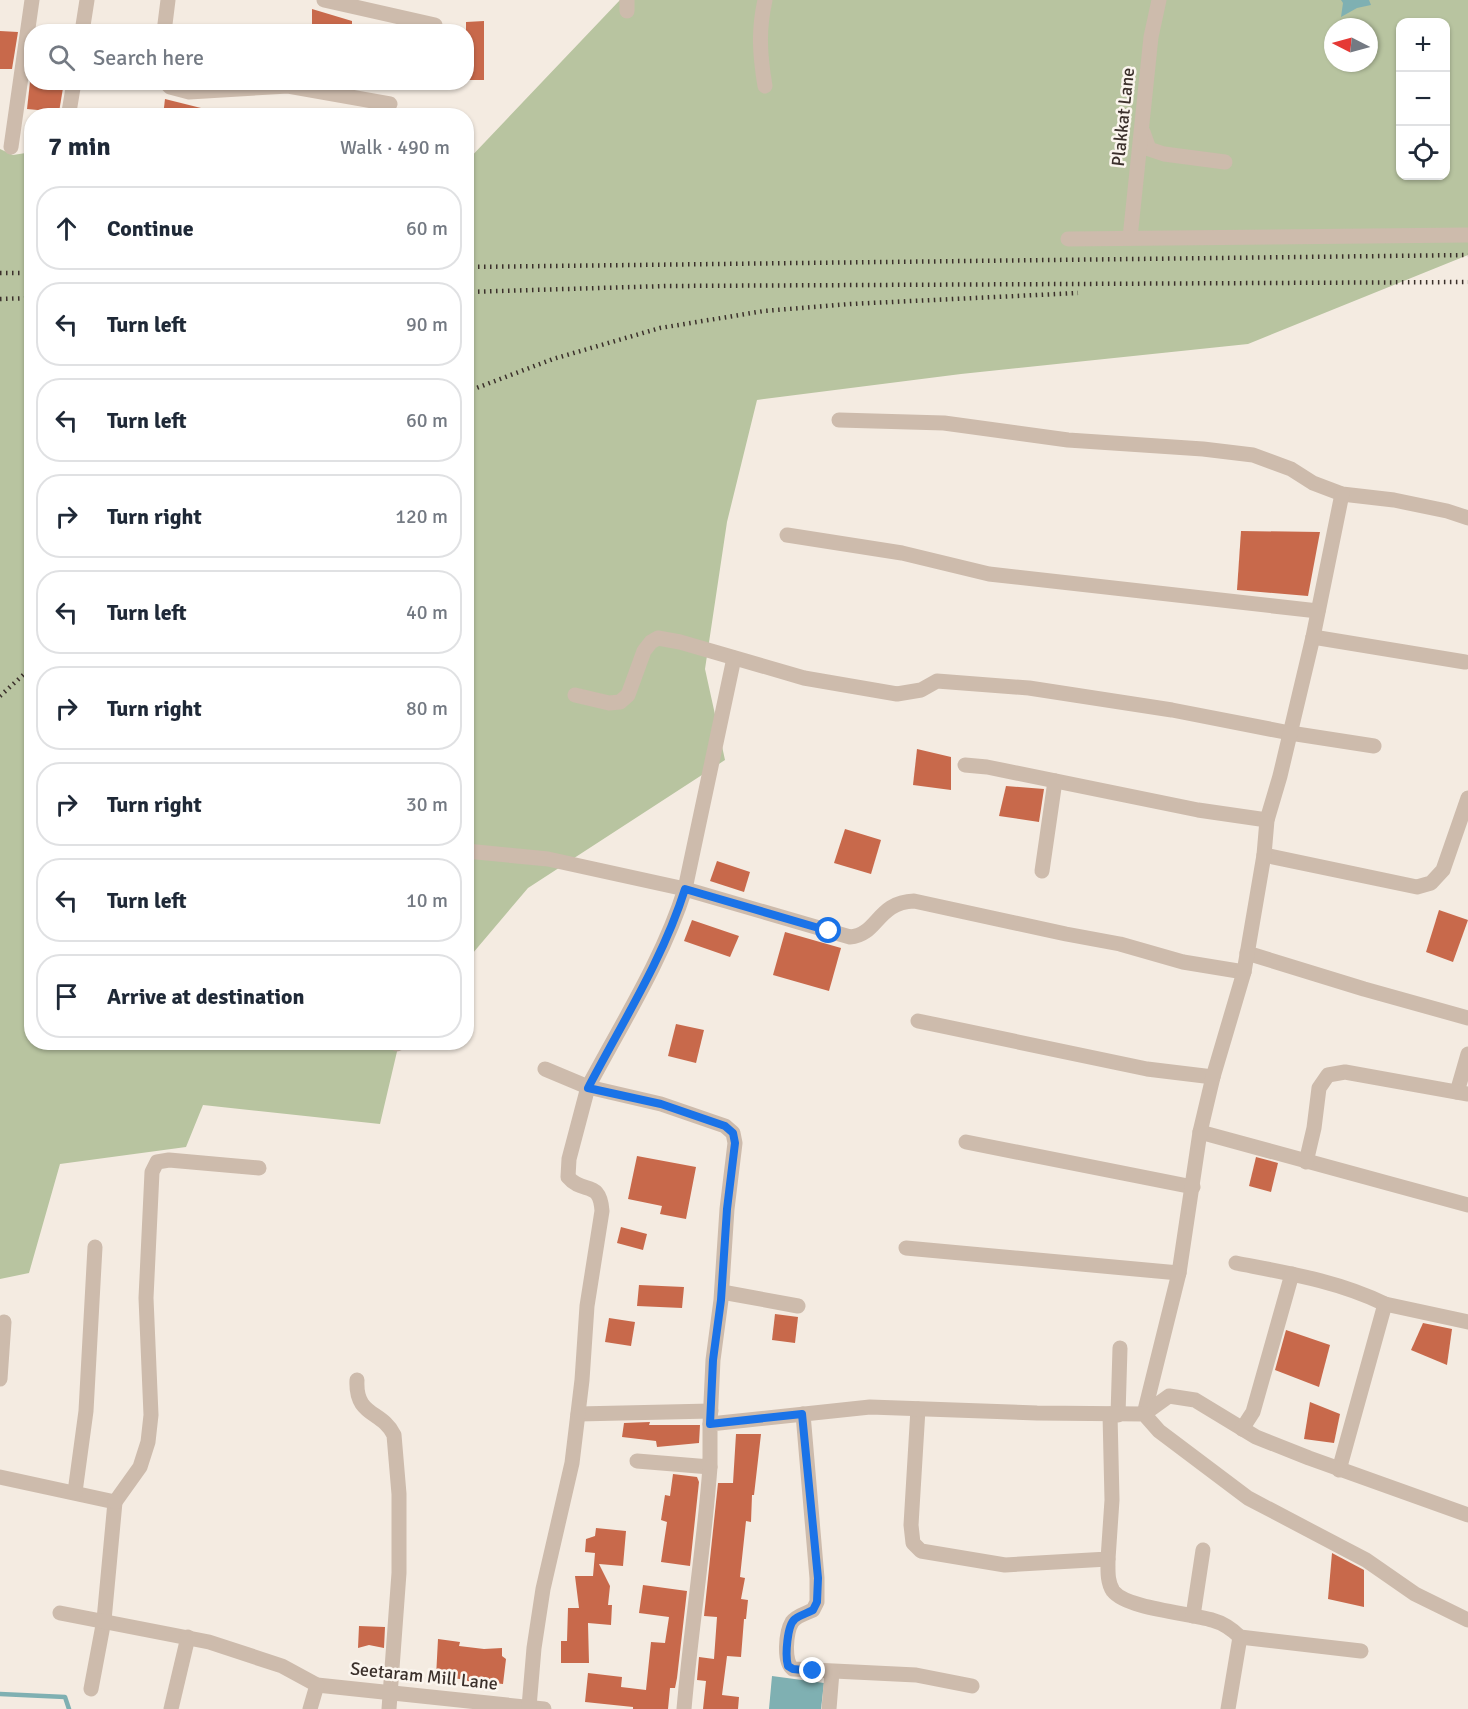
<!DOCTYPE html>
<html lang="en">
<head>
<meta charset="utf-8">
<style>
	body { margin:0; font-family:Signika,sans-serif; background:#f6f6f7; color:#1f2937 }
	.controls { position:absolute; right:18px; top:18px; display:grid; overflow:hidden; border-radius:12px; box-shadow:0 2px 4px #0004 }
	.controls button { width:54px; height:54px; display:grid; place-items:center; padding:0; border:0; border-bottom:2px solid #e0e1e3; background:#fff; color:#1f2937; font:30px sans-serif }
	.compass { position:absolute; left:1324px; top:18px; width:54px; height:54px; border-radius:50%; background:#fff; box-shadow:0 2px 4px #0004; rotate:276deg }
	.stop { position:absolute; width:18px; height:18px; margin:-14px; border:4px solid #1a73e8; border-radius:50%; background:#fff }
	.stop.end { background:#1a73e8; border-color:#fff; box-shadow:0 2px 6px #0008 }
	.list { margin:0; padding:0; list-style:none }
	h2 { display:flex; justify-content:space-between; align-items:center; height:78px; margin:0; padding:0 24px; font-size:26px }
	h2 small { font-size:20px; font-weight:400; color:#747a83 }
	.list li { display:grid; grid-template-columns:39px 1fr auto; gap:18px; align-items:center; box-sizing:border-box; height:84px; margin:0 12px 12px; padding:0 12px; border:2px solid #e0e1e3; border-radius:24px }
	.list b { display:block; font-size:22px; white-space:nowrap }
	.list em { font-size:20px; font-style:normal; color:#747a83 }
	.icon { flex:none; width:33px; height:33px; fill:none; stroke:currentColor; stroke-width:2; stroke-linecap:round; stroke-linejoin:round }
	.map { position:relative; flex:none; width:1468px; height:1709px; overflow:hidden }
	.search { position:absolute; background:#fff; box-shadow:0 2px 4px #0004; left:24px; top:24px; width:450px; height:66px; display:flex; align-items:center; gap:15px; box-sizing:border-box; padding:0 21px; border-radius:24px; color:#747a83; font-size:22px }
	.panel { position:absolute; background:#fff; box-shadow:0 2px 4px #0004; left:24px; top:108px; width:450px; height:942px; border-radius:24px }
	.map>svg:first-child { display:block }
	.green { fill:#b8c4a0; fill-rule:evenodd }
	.water { fill:#7fb0b2 }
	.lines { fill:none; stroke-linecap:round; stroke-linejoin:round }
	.stream { stroke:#7fb0b2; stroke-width:4.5 }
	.building { fill:#c8694b }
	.street { stroke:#cdbbac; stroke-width:15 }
	.rail { stroke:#3b302b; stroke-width:4.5; stroke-dasharray:1.5 4.5; stroke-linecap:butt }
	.route { stroke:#1a73e8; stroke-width:8 }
	.labels { text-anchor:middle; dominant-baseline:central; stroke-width:5; stroke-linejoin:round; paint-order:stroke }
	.street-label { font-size:18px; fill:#3b302b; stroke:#fbf5ee }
</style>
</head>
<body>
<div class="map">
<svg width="1468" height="1709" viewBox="0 0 1468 1709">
	<rect width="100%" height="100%" fill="#f4ebe1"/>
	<g class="green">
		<path d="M620,0h848v255l-220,89 -287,30 -204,26 -30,122 -22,147 20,91 -197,128 -61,72 -1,-798zM1400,22h46v154h-46zM1333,27h36v36h-36z"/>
		<path d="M0,149l13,6 19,-3v890l367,1 -19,81 -177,-19 -17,42 -126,17 -31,109 -29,6z"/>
	</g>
	<g class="water">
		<path d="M1341,0h28l2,5 -14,3 -16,9 2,-14z"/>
		<path d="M772,1676l52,7 -3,26h-52z"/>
	</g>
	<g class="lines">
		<path class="stream" d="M0,1694l65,3 4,12"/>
	</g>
	<g class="building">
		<path d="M312,9l40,12v11h-40z"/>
		<path d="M484,21v59h-18v-58z"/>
		<path d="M0,31l18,1 -6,37h-12z"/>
		<path d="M30,82h34l-5,30 -32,-3z"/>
		<path d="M165,99l48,12v5h-50z"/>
		<path d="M1241,531l79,1 -12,64 -71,-6z"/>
		<path d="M917,749l34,8v33l-38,-5z"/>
		<path d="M1006,786l38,3 -5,33 -40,-6z"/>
		<path d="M845,829l36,11 -10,34 -37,-11z"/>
		<path d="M717,861l33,11 -6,20 -34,-11z"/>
		<path d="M1439,910l29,10 -15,42 -27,-10z"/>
		<path d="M692,920l47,16 -9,21 -46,-16z"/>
		<path d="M785,932l56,16 -12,43 -56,-16z"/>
		<path d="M676,1024l28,6 -8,33 -28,-7z"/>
		<path d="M637,1156l59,11 -10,52 -26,-5 2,-8 -34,-7z"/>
		<path d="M1256,1157l22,6 -7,29 -22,-6z"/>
		<path d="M621,1227l26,7 -4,16 -26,-7z"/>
		<path d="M639,1285l45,2 -2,21 -45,-2z"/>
		<path d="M775,1314l23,3 -3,26 -23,-3z"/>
		<path d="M609,1318l26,4 -4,24 -26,-4z"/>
		<path d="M1423,1323l29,6 -5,36 -36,-15z"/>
		<path d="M1286,1330l44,15 -11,42 -44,-17z"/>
		<path d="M1310,1402l30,12 -6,29 -30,-4z"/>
		<path d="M650,1422l-1,3h51l-1,18 -42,4 -1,-6 -34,-4 2,-14z"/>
		<path d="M736,1434h25l-7,61h-2l-1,27 -5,-1 -6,56 5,1 -4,21 7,1 -2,19h-2l-3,38 -14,-1 -5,39 17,2 -1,12h-35l3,-28 -9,-1 2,-23 15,2 3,-42 -13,-1 14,-133h15z"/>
		<path d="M673,1474l24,3 2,5 -9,84 -29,-4 6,-40 -6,-2 4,-25 5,1z"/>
		<path d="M596,1528l30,3 -3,35 -24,-2 11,22 -2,19h4l-1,20 -23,-2 1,40h-28v-22h6l1,-33h11l-4,-32h18l2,-23 -10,-1 1,-13 9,-3z"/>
		<path d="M1332,1553l32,17v37l-36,-8z"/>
		<path d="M643,1585l44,6 -10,87 -2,10h-5l-2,21h-35v-2l-48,-5 3,-29 34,4 -1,10 25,3 5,-48 14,1 4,-26 -30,-4z"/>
		<path d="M359,1626l26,1 -1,21 -15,-3 -11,3z"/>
		<path d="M438,1639l22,3 -1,4 25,3 18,-1v8l4,3 -3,25 -27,-3v2l-16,-4 -24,-2z"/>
	</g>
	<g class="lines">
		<g class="street">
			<path d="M324,0l111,25"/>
			<path d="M627,0v11"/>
			<path d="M82,32l5,-32"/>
			<path d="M164,32l4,-32"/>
			<path d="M165,82l5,5 19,5 99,-6 102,18"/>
			<path d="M765,86c-5,-30 -7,-55 0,-86"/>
			<path d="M69,112l5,-30"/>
			<path d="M1143,132l6,17 15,5 61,8"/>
			<path d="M11,147l21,-147"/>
			<path d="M1130,238l21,-201 8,-37"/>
			<path d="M1068,239l400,-4"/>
			<path d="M839,420l105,3 124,17 135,9 50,6 38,14 22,14 29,11 52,6 53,11 21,7"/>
			<path d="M787,535l115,18 87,21 329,37"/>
			<path d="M1313,637l152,25"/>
			<path d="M575,695l34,8 11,-1 8,-7 16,-44 7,-9 7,-4 22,4 124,36 93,16 24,-4 16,-9 92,7 143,22 118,23 84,13"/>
			<path d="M965,765l22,2 211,43 69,10"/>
			<path d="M466,851l82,8 137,30 165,48c28,-2 27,-35 64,-36l152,33 54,10 63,18 61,10"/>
			<path d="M1264,855l153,32 14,-4 12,-13 25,-72"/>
			<path d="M1042,871l13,-90"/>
			<path d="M1247,953l117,36 104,29"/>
			<path d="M918,1021l229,48 66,8"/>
			<path d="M397,1044l1,-2"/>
			<path d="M545,1069l43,18c34,-64 75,-128 97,-198l49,-231"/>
			<path d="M1457,1092l11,-38"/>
			<path d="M1200,1132l268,73"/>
			<path d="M966,1142l227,45"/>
			<path d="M1306,1162l8,-34 5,-40 9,-13 17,-3 123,22"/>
			<path d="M906,1248l273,25"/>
			<path d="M1236,1263c51,10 102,18 149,41l-46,166"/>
			<path d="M722,1292l76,14"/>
			<path d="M1385,1304l83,18"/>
			<path d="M0,1379l4,-57"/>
			<path d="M357,1380c-2,37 25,30 37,55l5,59v79l-10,136"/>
			<path d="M918,1409l-7,116 2,18 8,8 84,14 103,-6 4,-59 -2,-86"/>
			<path d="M578,1414l133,-3"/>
			<path d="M803,1414l14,164v24l-4,8c-6,3 -17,6 -21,12 -6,10 -9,40 1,47l123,6 56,11"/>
			<path d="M1144,1414l35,-141 21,-141 13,-55 31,-105 20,-117 3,-35 13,-44 33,-139 29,-143"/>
			<path d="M1144,1414l25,-18 26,4 61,37 53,21 159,57"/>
			<path d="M1118,1415l2,-67"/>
			<path d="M1242,1429l11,-17 39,-138"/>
			<path d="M637,1461l73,6v-43l160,-17 167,6 107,1 15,17 89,67 118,62 49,34 53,26"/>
			<path d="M0,1477l115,25 -11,118 -13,69"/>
			<path d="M75,1492l11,-81 9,-164"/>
			<path d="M115,1502l25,-35 8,-25 3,-27 -5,-117 6,-126 5,-10 12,-2 90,8"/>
			<path d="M1108,1559c0,11 -1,23 5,32 14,18 77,22 99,29 11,3 20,9 28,17l-12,72"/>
			<path d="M60,1613l149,29 73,24 35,19 227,24"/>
			<path d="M1193,1616l10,-66"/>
			<path d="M1240,1637l121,14"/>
			<path d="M529,1707l5,-59 9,-59 29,-126 10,-83 5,-74 15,-95c-2,-32 -19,-16 -34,-34l1,-18 19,-72 73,17 64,22 8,7 2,10 -8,66 -6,91 -8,60 -3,64"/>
			<path d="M171,1709l17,-72"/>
			<path d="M310,1709l7,-24"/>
			<path d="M684,1709c7,-81 20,-161 26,-242"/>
			<path d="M829,1709l3,-37"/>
		</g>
		<g class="rail">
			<path d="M466,267l1002,-12"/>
			<path d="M0,273h32"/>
			<path d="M466,292l200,-6 802,-4"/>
			<path d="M0,299l32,-1"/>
			<path d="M466,392l87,-33 107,-31 104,-17 86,-7 228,-11"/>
			<path d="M0,696l32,-29"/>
		</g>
	</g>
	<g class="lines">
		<path class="route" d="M813,1671l-20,-2 -5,-3c-3,-10 -1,-41 7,-47 5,-4 13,-6 18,-9l4,-8 1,-24 -16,-164 -92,10 3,-64 8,-60 6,-91 8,-66 -2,-10 -8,-7 -64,-22 -73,-16c34,-65 75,-129 97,-199l144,42"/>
	</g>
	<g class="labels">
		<g class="street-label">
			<text transform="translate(1123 117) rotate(-84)">Plakkat Lane</text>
			<text transform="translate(424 1676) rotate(6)">Seetaram Mill Lane</text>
		</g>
	</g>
</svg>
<div class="controls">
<button>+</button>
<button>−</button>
<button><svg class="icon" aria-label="locate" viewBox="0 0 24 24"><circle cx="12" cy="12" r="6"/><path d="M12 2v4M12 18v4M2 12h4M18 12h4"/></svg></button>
</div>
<svg class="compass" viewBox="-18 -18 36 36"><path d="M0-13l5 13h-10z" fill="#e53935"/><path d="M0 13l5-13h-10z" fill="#747a83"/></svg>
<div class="stop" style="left:829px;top:931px"></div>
<div class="stop end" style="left:813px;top:1671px"></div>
<div class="search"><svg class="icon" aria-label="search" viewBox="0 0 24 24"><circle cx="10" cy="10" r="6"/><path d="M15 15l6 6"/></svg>Search here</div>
<section class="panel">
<h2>7 min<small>Walk · 490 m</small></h2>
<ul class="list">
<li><svg class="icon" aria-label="ahead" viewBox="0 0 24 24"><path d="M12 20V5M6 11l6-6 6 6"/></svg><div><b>Continue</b></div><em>60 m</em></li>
<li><svg class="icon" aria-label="left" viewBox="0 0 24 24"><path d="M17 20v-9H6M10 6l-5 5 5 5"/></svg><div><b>Turn left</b></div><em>90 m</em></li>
<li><svg class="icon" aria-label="left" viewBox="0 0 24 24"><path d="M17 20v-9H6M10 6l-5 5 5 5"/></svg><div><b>Turn left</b></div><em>60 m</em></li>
<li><svg class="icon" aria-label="right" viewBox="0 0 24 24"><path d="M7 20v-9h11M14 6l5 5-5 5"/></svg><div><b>Turn right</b></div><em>120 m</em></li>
<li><svg class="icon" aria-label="left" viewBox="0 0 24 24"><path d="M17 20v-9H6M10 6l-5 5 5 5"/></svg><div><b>Turn left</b></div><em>40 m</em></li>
<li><svg class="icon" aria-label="right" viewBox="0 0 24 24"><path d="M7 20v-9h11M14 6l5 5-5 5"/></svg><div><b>Turn right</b></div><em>80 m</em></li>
<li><svg class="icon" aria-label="right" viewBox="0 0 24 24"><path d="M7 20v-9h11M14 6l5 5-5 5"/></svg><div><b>Turn right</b></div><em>30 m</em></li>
<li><svg class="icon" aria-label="left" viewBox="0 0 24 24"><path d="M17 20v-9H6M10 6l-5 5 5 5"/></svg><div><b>Turn left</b></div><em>10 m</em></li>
<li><svg class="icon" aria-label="arrive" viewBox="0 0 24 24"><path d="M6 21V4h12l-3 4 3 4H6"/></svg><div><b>Arrive at destination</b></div></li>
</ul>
</section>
</div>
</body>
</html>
